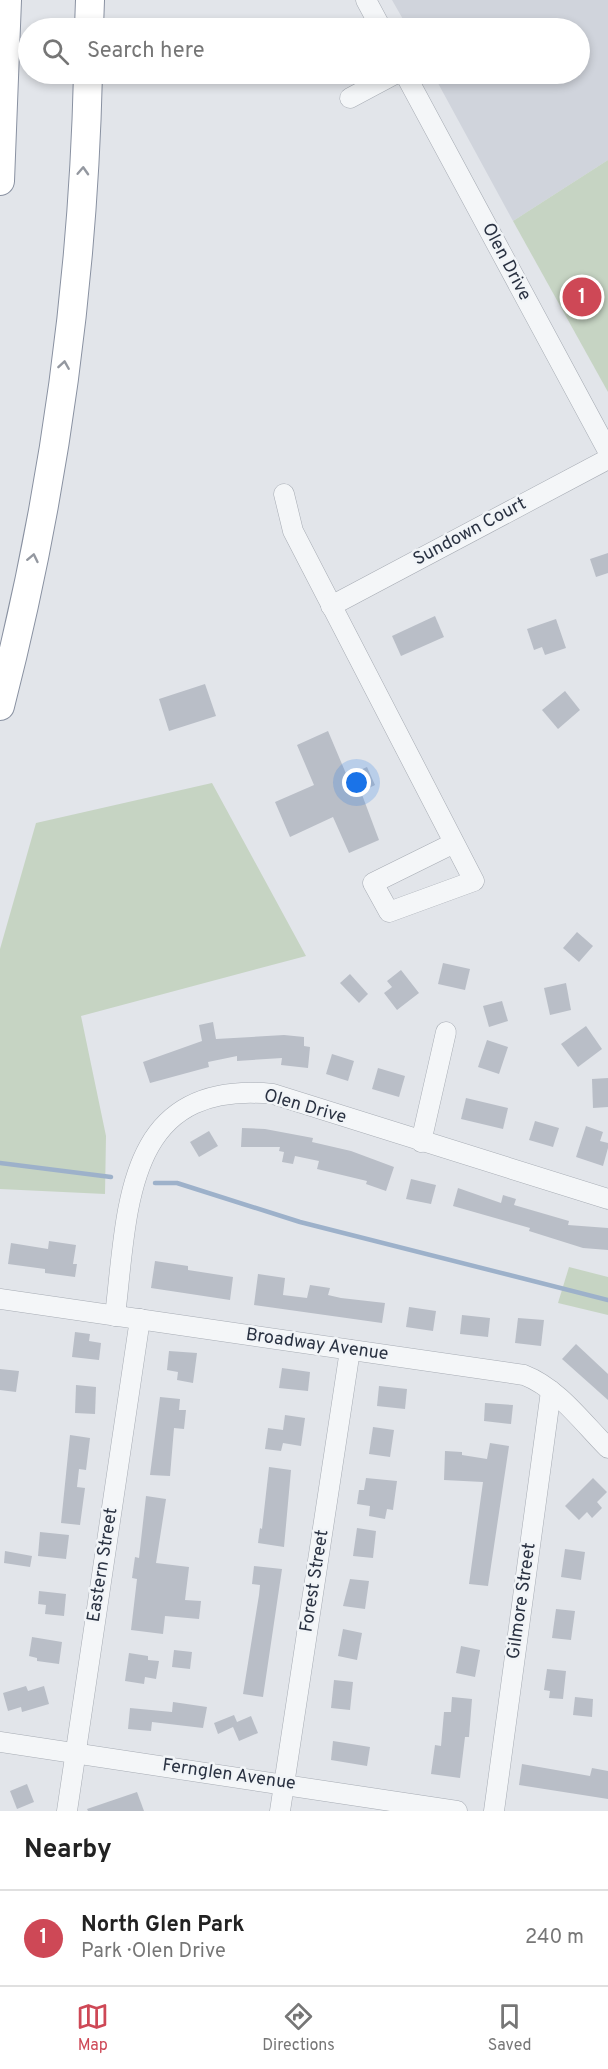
<!DOCTYPE html>
<html lang="en">
<head>
<meta charset="utf-8">
<style>
	body { margin:0; font-family:Overpass,sans-serif; background:#f6f6f6; color:#222 }
	.you { position:absolute; left:357px; top:783px; width:21px; height:21px; margin:-15px; border:4px solid #fff; border-radius:50%; background:#1a73e8; box-shadow:0 0 0 9px #1a73e833 }
	.badge { display:grid; place-items:center; width:39px; height:39px; border-radius:50%; background:#ce4856; color:#fff; font-size:20px; font-weight:700 }
	.pin { position:absolute; translate:-50% -50%; border:3px solid #fff; box-shadow:0 2px 6px #0006 }
	.list { margin:0; padding:0; list-style:none }
	h2 { display:flex; justify-content:space-between; align-items:center; height:78px; margin:0; padding:0 24px; font-size:26px }
	h2 small { font-size:20px; font-weight:400; color:#767676 }
	.list li { display:grid; grid-template-columns:39px 1fr auto; gap:18px; align-items:center; box-sizing:border-box; height:96px; padding:0 24px; border-top:2px solid #e0e0e0 }
	.list b { display:block; font-size:22px; white-space:nowrap }
	.list p { margin:0; font-size:20px; white-space:nowrap; color:#767676 }
	.list em { font-size:20px; font-style:normal; color:#767676 }
	.icon { flex:none; width:33px; height:33px; fill:none; stroke:currentColor; stroke-width:2; stroke-linecap:round; stroke-linejoin:round }
	.map { position:relative; flex:none; width:608px; height:1811px; overflow:hidden }
	.search { position:absolute; background:#fff; box-shadow:0 3px 9px #0003; left:18px; right:18px; top:18px; height:66px; display:flex; align-items:center; gap:15px; box-sizing:border-box; padding:0 21px; border-radius:33px; color:#767676; font-size:22px }
	.sheet { height:174px; background:#fff }
	nav { display:flex; justify-content:space-around; align-items:center; box-sizing:border-box; height:84px; border-top:2px solid #e0e0e0; background:#fff; font-size:16px; color:#767676 }
	nav a { display:grid; justify-items:center; gap:3px }
	nav .on { color:#ce4856 }
	.map>svg:first-child { display:block }
	.built { fill:#d0d4dc }
	.green { fill:#c6d4c3 }
	.lines { fill:none; stroke-linecap:round; stroke-linejoin:round }
	.stream { stroke:#9db1ca; stroke-width:4.5 }
	.building { fill:#b9bec7 }
	.minor-casing { stroke:#a7acb4; stroke-width:21 }
	.highway-casing { stroke:#8991a1; stroke-width:30 }
	.minor { stroke:#f4f6f8; stroke-width:20 }
	.highway { stroke:#fff; stroke-width:28 }
	.oneway { stroke:#9498a0 }
	.labels { text-anchor:middle; dominant-baseline:central; stroke-width:5; stroke-linejoin:round; paint-order:stroke }
	.street-label { font-size:18px; fill:#2a3242; stroke:#f1f4f7 }
</style>
</head>
<body>
<div class="map">
<svg width="608" height="1811" viewBox="0 0 608 1811">
	<rect width="100%" height="100%" fill="#e2e5ea"/>
	<path class="built" d="M392,0h216v160l-95,61 -80,-147h147v-46h-172z"/>
	<g class="green">
		<path d="M608,160v232l-95,-171z"/>
		<path d="M212,783l94,173 -225,60 25,120 -1,58 -105,-5v-240l36,-126z"/>
		<path d="M569,1267l39,10v38l-50,-12z"/>
	</g>
	<g class="lines">
		<g class="stream">
			<path d="M0,1163l111,14"/>
			<path d="M155,1183h22l123,39 308,78"/>
		</g>
	</g>
	<g class="building">
		<path d="M608,553v20l-12,4 -6,-18z"/>
		<path d="M435,616l9,21 -43,19 -9,-20z"/>
		<path d="M556,619l10,29 -21,7 -3,-8 -8,3 -7,-21z"/>
		<path d="M205,684l11,32 -47,15 -10,-32z"/>
		<path d="M565,691l15,19 -22,19 -16,-19z"/>
		<path d="M328,731l19,45 20,-9 8,18 -14,7 18,48 -30,13 -16,-36 -43,20 -15,-35 39,-17 -17,-40z"/>
		<path d="M577,932l16,14 -14,16 -16,-14z"/>
		<path d="M443,963l27,6 -5,21 -27,-6z"/>
		<path d="M401,970l18,23 -22,17 -13,-17 8,-6 -5,-6z"/>
		<path d="M350,974l18,20 -9,9 -19,-20z"/>
		<path d="M566,983l5,27 -21,5 -6,-27z"/>
		<path d="M502,1001l6,20 -19,6 -6,-21z"/>
		<path d="M213,1022l3,17 68,-4 20,2v9l6,1 -2,21 -27,-3 1,-7 -45,3v-5l-29,6 1,5 -59,16 -7,-21 59,-21 -3,-16z"/>
		<path d="M586,1026l16,23 -24,18 -17,-23z"/>
		<path d="M487,1040l21,7 -9,27 -21,-7z"/>
		<path d="M332,1054l22,7 -6,20 -22,-7z"/>
		<path d="M378,1068l27,8 -6,21 -27,-8z"/>
		<path d="M608,1078v29l-15,1 -1,-29z"/>
		<path d="M466,1098l42,10 -5,21 -42,-10z"/>
		<path d="M535,1121l24,7 -6,19 -24,-7z"/>
		<path d="M586,1126l17,6 -3,9 8,2v5l-5,18 -27,-9z"/>
		<path d="M242,1128l23,1 48,9 -1,4 39,9 43,16 -8,24 -20,-7 1,-3 -50,-12 2,-8 -24,-5 -2,8 -11,-2 2,-10 -5,-1 1,-4h-39z"/>
		<path d="M209,1131l9,15 -19,11 -9,-15z"/>
		<path d="M411,1179l25,6 -5,19 -25,-5z"/>
		<path d="M458,1188l43,15 2,-8 13,4 -2,6 55,16 -1,4 40,3v22l-25,-2 -54,-17 1,-3 -77,-22z"/>
		<path d="M49,1241l27,4 -3,19h4l-2,13 -30,-4v-4l-37,-5 3,-21 37,6z"/>
		<path d="M155,1261l33,5v4l45,7 -3,23 -79,-12z"/>
		<path d="M258,1274l27,4 -2,17 24,3 3,-13 20,3 -2,7 13,3 44,5 -3,20 -128,-18z"/>
		<path d="M409,1307l27,4 -3,20 -27,-4z"/>
		<path d="M462,1315l28,3 -2,19 -28,-3z"/>
		<path d="M518,1318l26,2 -3,26 -26,-3z"/>
		<path d="M75,1332l15,2 -1,7 12,2 -2,17 -27,-3z"/>
		<path d="M576,1344l32,30v26l-46,-41z"/>
		<path d="M169,1351l28,2 -4,30 -16,-3 1,-8 -11,-2z"/>
		<path d="M282,1368l28,4 -2,19 -29,-3z"/>
		<path d="M0,1369l19,2 -3,21 -16,-2z"/>
		<path d="M76,1385l20,2 -1,27 -20,-1z"/>
		<path d="M379,1386l28,3 -2,20 -28,-3z"/>
		<path d="M160,1397l20,2 -1,11h7l-2,19 -10,-1 -4,48 -20,-1z"/>
		<path d="M485,1403l28,2 -2,19 -27,-3z"/>
		<path d="M285,1415l20,3 -4,28 -18,-3 -2,8 -16,-2 3,-21 15,2z"/>
		<path d="M373,1427l21,3 -4,27 -21,-3z"/>
		<path d="M70,1435l20,3 -4,32 -7,-1 -2,18 8,1 -5,37 -19,-2z"/>
		<path d="M490,1443l19,3 -21,140 -19,-2 14,-102 -39,-2 1,-29 17,1v3l25,4z"/>
		<path d="M269,1467l22,3 -7,77 -26,-4 2,-15 2,1z"/>
		<path d="M366,1478l31,3 -4,29 -6,-1 -2,10 -16,-3 1,-10 -13,-2 2,-14h5z"/>
		<path d="M593,1478l14,14 -10,10 5,6 -10,10 -5,-6 -8,8 -14,-14z"/>
		<path d="M146,1496l20,3 -10,64 33,4 -4,33 16,1 -2,18 -34,-3 -2,18 -32,-4 6,-51 -5,-1 3,-21 4,1z"/>
		<path d="M357,1528l19,3 -3,27 -20,-2z"/>
		<path d="M40,1532l29,3 -3,24 -28,-3z"/>
		<path d="M565,1549l20,3 -4,28 -20,-3z"/>
		<path d="M5,1551l27,5 -2,11 -26,-4z"/>
		<path d="M254,1566l28,3 -19,128 -20,-3 16,-99 1,-10 -8,-1z"/>
		<path d="M350,1579l19,2 -4,28 -22,-3z"/>
		<path d="M39,1591l27,3 -2,22 -19,-2 1,-9 -8,-1z"/>
		<path d="M556,1609l19,2 -4,29 -19,-2z"/>
		<path d="M343,1629l19,4 -5,27 -19,-4z"/>
		<path d="M32,1637l30,5 -3,22 -22,-3v-3l-8,-2z"/>
		<path d="M461,1646l19,4 -5,27 -19,-4z"/>
		<path d="M174,1650l18,2 -2,17 -18,-2z"/>
		<path d="M129,1653l19,3v4l11,1 -3,18 -11,-2 -1,7 -19,-3z"/>
		<path d="M547,1669l19,2 -3,28 -14,-1 1,-7 -6,-1z"/>
		<path d="M334,1680l19,2 -3,28 -19,-2z"/>
		<path d="M26,1686l2,5 16,-5 5,18 -27,8 -1,-5 -13,4 -5,-18z"/>
		<path d="M452,1697l20,2 -3,38h-4l-5,41 -29,-4 4,-29 6,1 3,-34h7z"/>
		<path d="M575,1697l18,2 -1,18 -19,-2z"/>
		<path d="M173,1702l34,5 -4,21 -51,-6 -1,9 -23,-2 2,-21 42,4z"/>
		<path d="M234,1715l3,7 14,-6 7,17 -19,8 -6,-14 -15,7 -4,-11z"/>
		<path d="M333,1741l37,6 -3,19 -36,-6z"/>
		<path d="M522,1764l68,12 2,-8 16,3v28l-89,-14z"/>
		<path d="M27,1784l7,18 -17,7 -7,-18z"/>
		<path d="M137,1792l7,19h-56l-1,-2z"/>
	</g>
	<g class="lines">
		<g class="minor-casing">
			<g id="minor">
				<path d="M366,0l15,28"/>
				<path d="M405,74l203,377"/>
				<path d="M350,98l45,-24"/>
				<path d="M284,494l9,37 181,350 -85,31 -16,-29 81,-40"/>
				<path d="M331,606l277,-147"/>
				<path d="M421,1142l25,-110"/>
				<path d="M0,1299l524,76c34,13 59,48 84,73"/>
				<path d="M115,1316c13,-108 9,-237 158,-222l335,105"/>
				<path d="M0,1742l457,69"/>
				<path d="M67,1811l73,-492"/>
				<path d="M280,1811l70,-461"/>
				<path d="M494,1811l57,-420"/>
			</g>
		</g>
		<g class="highway-casing">
			<g id="highway">
				<path d="M89,28l1,-28"/>
				<path d="M0,181l7,-181"/>
				<path d="M0,706c53,-206 83,-421 88,-632"/>
			</g>
		</g>
		<use href="#minor" class="minor"/>
		<use href="#highway" class="highway"/>
	</g>
	<defs><path id="oneway-chevron" d="M-2-3.5L2.5 0L-2 3.5" fill="none" stroke-width="1.6" stroke-linecap="round" stroke-linejoin="round" transform="scale(1.5)"/></defs>
	<g class="oneway">
		<use href="#oneway-chevron" transform="translate(83 171) rotate(-87)"/>
		<use href="#oneway-chevron" transform="translate(64 365) rotate(-81)"/>
		<use href="#oneway-chevron" transform="translate(33 558) rotate(-78)"/>
	</g>
	<g class="labels">
		<g class="street-label">
			<text transform="translate(506 262) rotate(62)">Olen Drive</text>
			<text transform="translate(470 532) rotate(-28)">Sundown Court</text>
			<text transform="translate(305 1107) rotate(16)">Olen Drive</text>
			<text transform="translate(317 1345) rotate(8)">Broadway Avenue</text>
			<text transform="translate(103 1565) rotate(-81)">Eastern Street</text>
			<text transform="translate(315 1581) rotate(-81)">Forest Street</text>
			<text transform="translate(522 1601) rotate(-82)">Gilmore Street</text>
			<text transform="translate(229 1775) rotate(8)">Fernglen Avenue</text>
		</g>
	</g>
</svg>
<div class="you"></div>
<div class="pin badge" style="left:582px;top:297px">1</div>
<div class="search"><svg class="icon" aria-label="search" viewBox="0 0 24 24"><circle cx="10" cy="10" r="6"/><path d="M15 15l6 6"/></svg>Search here</div>
</div>
<section class="sheet">
<h2>Nearby<small></small></h2>
<ul class="list">
<li><span class="badge">1</span><div><b>North Glen Park</b><p>Park · Olen Drive</p></div><em>240 m</em></li>
</ul>
</section>
<nav>
<a class="on"><svg class="icon" aria-label="map" viewBox="0 0 24 24"><path d="M3 6l6-2 6 2 6-2v14l-6 2-6-2-6 2zM9 4v14M15 6v14"/></svg>Map</a>
<a><svg class="icon" aria-label="directions" viewBox="0 0 24 24"><path d="M12 3l9 9-9 9-9-9zM9 14v-3h6M13 9l2 2-2 2"/></svg>Directions</a>
<a><svg class="icon" aria-label="saved" viewBox="0 0 24 24"><path d="M7 4h10v16l-5-4-5 4z"/></svg>Saved</a>
</nav>
</body>
</html>
